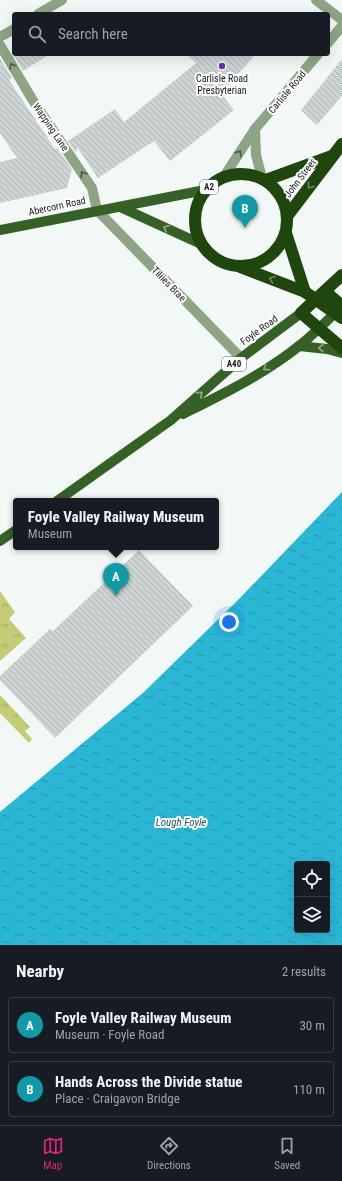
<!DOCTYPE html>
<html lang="en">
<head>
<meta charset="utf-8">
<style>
	body { margin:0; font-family:"Roboto Condensed",sans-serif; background:#242831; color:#f1f3f6 }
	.controls { position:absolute; right:12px; bottom:12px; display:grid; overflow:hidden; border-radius:4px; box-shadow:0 4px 16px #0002 }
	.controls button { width:36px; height:36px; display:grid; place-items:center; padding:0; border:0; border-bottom:1px solid #363941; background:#171b24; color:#f1f3f6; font:20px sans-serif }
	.you { position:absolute; left:229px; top:622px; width:14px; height:14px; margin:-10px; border:3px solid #fff; border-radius:50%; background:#1a73e8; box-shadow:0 0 0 6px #1a73e833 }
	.badge { display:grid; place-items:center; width:26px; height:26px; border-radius:50%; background:#db2777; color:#fff; font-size:13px; font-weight:700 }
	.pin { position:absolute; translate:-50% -33px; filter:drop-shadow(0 1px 2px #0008) }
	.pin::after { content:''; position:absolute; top:21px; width:14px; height:12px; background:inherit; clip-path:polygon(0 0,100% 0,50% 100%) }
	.popup { position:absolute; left:13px; top:498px; width:206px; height:52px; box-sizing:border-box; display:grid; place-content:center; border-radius:4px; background:#171b24; filter:drop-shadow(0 1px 3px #0005); font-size:13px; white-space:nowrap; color:#9ea1a6 }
	.popup b { font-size:15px; color:#f1f3f6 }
	.popup::after { content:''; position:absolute; left:50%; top:100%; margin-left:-8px; border:8px solid transparent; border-top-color:#171b24 }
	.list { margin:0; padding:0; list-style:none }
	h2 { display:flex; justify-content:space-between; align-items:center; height:52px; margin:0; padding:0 16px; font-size:17px }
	h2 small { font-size:13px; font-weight:400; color:#9ea1a6 }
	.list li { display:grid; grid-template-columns:26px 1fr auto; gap:12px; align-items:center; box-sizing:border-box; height:56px; margin:0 8px 8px; padding:0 8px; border:1px solid #363941; border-radius:4px }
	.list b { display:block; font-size:15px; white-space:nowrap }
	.list p { margin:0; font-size:13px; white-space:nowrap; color:#9ea1a6 }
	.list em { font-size:13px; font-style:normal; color:#9ea1a6 }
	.icon { flex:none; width:22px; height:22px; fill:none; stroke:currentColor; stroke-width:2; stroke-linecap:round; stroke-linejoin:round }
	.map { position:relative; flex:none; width:342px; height:945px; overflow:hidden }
	.search { position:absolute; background:#171b24; box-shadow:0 4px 16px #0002; left:12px; right:12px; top:12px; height:44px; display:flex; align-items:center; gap:10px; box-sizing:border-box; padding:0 14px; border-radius:4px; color:#9ea1a6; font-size:15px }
	.sheet { height:180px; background:#171b24 }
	nav { display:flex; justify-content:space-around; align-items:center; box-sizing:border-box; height:56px; border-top:1px solid #363941; background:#171b24; font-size:11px; color:#9ea1a6 }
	nav a { display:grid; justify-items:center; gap:2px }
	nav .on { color:#db2777 }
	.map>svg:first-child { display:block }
	.grass { fill:url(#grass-tufts) }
	.water { fill:url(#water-ripples); fill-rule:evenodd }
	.building { fill:url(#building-back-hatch) }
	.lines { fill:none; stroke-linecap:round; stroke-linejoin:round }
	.minor { stroke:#8da584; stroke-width:10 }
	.major { stroke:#366125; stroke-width:10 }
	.highway { stroke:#1f460d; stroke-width:12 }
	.oneway { stroke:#4c5748 }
	.oneway2 { stroke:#6d8762 }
	.oneway3 { stroke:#90a887 }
	.poi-dot { fill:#6135ad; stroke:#fff; stroke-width:1.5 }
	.labels { text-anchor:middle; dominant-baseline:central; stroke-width:4; stroke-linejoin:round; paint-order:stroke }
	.shield { fill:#fff; stroke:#5c5d5d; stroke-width:1 }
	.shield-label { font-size:9px; font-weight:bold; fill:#161817 }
	.poi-label { font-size:10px; fill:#161817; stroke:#fff }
	.street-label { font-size:10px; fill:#161817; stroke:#fff }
	.water-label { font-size:11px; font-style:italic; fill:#245966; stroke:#fff }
</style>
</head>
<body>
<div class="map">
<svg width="342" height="945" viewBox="0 0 342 945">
	<defs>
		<pattern id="grass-tufts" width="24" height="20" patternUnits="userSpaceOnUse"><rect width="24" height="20" fill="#c6cb75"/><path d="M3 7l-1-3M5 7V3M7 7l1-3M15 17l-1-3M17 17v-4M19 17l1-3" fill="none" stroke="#a9ae64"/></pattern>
		<pattern id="water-ripples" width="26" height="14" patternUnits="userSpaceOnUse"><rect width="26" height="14" fill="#2ab7d5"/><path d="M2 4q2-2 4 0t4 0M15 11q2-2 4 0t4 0" fill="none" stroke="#2394ac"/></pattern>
		<pattern id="building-back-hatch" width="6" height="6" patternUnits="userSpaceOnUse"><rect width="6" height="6" fill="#cdd4d4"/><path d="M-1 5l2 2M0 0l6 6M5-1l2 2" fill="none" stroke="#afb5b5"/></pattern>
	</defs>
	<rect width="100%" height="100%" fill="#f2f8f5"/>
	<g class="grass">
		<path d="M0,591l15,21 -6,7 17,19 -26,23z"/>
		<path d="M0,695l30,32 -5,4 7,8 -3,4 -29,-30z"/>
	</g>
	<path class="water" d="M342,492v453h-342v-133l144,-120 96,-94zM297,864h30v66h-30z"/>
	<g class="building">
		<path d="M13,54h37l-27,17z"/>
		<path d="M186,54h70l-35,39 13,17 -64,51 -16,-20 -56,37 -21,-31 -1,6 -8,-12 47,-32 9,13 72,-59z"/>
		<path d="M0,58l12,20 -3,2 46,69 2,-1 15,21 -5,19 -67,15v-41l17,-4 -17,-25z"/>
		<path d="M342,59v37l-25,29 -16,-15z"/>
		<path d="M139,550l54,56 -138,132 -55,-58v-4l50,-47 3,2z"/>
	</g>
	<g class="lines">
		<g class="minor">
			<path d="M316,0l26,20"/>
			<path d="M38,14l24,-14"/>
			<path d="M0,37l14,-8"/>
			<path d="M328,43l14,-17"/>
			<path d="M0,45l32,54 60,89 5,22 144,148"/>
			<path d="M255,129l1,26 6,23"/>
			<path d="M223,178l32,-49 63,-75"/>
		</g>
		<g class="major">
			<path d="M120,207l81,37"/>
			<path d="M0,230l205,-40"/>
			<path d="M299,346l28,3 15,4"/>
			<path d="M183,414c40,-20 81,-40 116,-68 15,-12 28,-25 41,-38"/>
			<path d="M57,501l114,-81 70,-62 60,-45"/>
			<path d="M0,541l16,-11"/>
		</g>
		<g class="highway">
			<circle cx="241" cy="220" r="46"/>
			<path d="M266,180l66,-24"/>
			<path d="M288,215l54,-71"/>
			<path d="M286,233l19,59"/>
			<path d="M240,267l65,25 37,26"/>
			<path d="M342,275l-41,38 41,35"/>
			<path d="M325,291l17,15"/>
		</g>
	</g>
	<defs><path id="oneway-chevron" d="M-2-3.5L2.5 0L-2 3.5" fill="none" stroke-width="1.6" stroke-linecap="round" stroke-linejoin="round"/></defs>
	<g class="oneway">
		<use href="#oneway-chevron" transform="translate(12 66) rotate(-120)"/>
		<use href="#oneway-chevron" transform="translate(239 153) rotate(-56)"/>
		<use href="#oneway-chevron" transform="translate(83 174) rotate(-124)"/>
	</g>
	<g class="oneway2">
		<use href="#oneway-chevron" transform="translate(310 186) rotate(127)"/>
		<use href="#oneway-chevron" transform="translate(272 279) rotate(-159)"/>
	</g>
	<g class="oneway3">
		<use href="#oneway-chevron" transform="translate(166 228) rotate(-156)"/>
		<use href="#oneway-chevron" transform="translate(321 348) rotate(-175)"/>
		<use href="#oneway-chevron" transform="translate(266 368) rotate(146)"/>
		<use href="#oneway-chevron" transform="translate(200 394) rotate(-41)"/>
	</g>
	<circle class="poi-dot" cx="222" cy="66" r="4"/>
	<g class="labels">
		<g class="shield">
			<rect x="200" y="180" width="18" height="14" rx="3"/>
			<rect x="222" y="357" width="24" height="14" rx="3"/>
		</g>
		<g class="shield-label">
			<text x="209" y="187">A2</text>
			<text x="234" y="364">A40</text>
		</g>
		<g class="poi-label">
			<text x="222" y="78">Carlisle Road<tspan x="222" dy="12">Presbyterian</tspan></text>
		</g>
		<g class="street-label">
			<text transform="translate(287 92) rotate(-50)">Carlisle Road</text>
			<text transform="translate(51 127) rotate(56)">Wapping Lane</text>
			<text transform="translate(300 178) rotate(-53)">John Street</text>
			<text transform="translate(57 206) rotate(-12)">Abercorn Road</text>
			<text transform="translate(169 284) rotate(46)">Tiliies Brae</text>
			<text transform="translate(259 330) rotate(-36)">Foyle Road</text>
		</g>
		<g class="water-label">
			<text x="181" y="822">Lough Foyle</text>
		</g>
	</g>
</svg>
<div class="controls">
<button><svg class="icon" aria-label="locate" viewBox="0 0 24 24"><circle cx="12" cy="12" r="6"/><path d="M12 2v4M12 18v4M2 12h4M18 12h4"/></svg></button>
<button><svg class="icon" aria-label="layers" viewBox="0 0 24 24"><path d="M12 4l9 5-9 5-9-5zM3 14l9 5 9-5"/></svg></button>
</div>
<div class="you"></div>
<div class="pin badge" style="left:116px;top:596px;background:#0f9aa8">A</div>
<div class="popup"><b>Foyle Valley Railway Museum</b>Museum</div>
<div class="pin badge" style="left:245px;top:228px;background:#0f9aa8">B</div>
<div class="search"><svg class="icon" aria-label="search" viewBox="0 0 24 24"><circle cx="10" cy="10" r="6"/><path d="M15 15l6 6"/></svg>Search here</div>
</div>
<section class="sheet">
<h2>Nearby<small>2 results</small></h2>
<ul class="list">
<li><span class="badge" style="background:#0f9aa8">A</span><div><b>Foyle Valley Railway Museum</b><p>Museum · Foyle Road</p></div><em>30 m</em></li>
<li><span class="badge" style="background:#0f9aa8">B</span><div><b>Hands Across the Divide statue</b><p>Place · Craigavon Bridge</p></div><em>110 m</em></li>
</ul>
</section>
<nav>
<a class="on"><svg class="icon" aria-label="map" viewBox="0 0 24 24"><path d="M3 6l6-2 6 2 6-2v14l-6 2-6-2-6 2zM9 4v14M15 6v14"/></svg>Map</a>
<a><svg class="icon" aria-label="directions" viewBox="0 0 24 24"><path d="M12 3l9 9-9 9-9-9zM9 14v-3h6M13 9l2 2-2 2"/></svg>Directions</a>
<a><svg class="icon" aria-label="saved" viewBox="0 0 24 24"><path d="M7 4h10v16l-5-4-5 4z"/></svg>Saved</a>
</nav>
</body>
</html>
